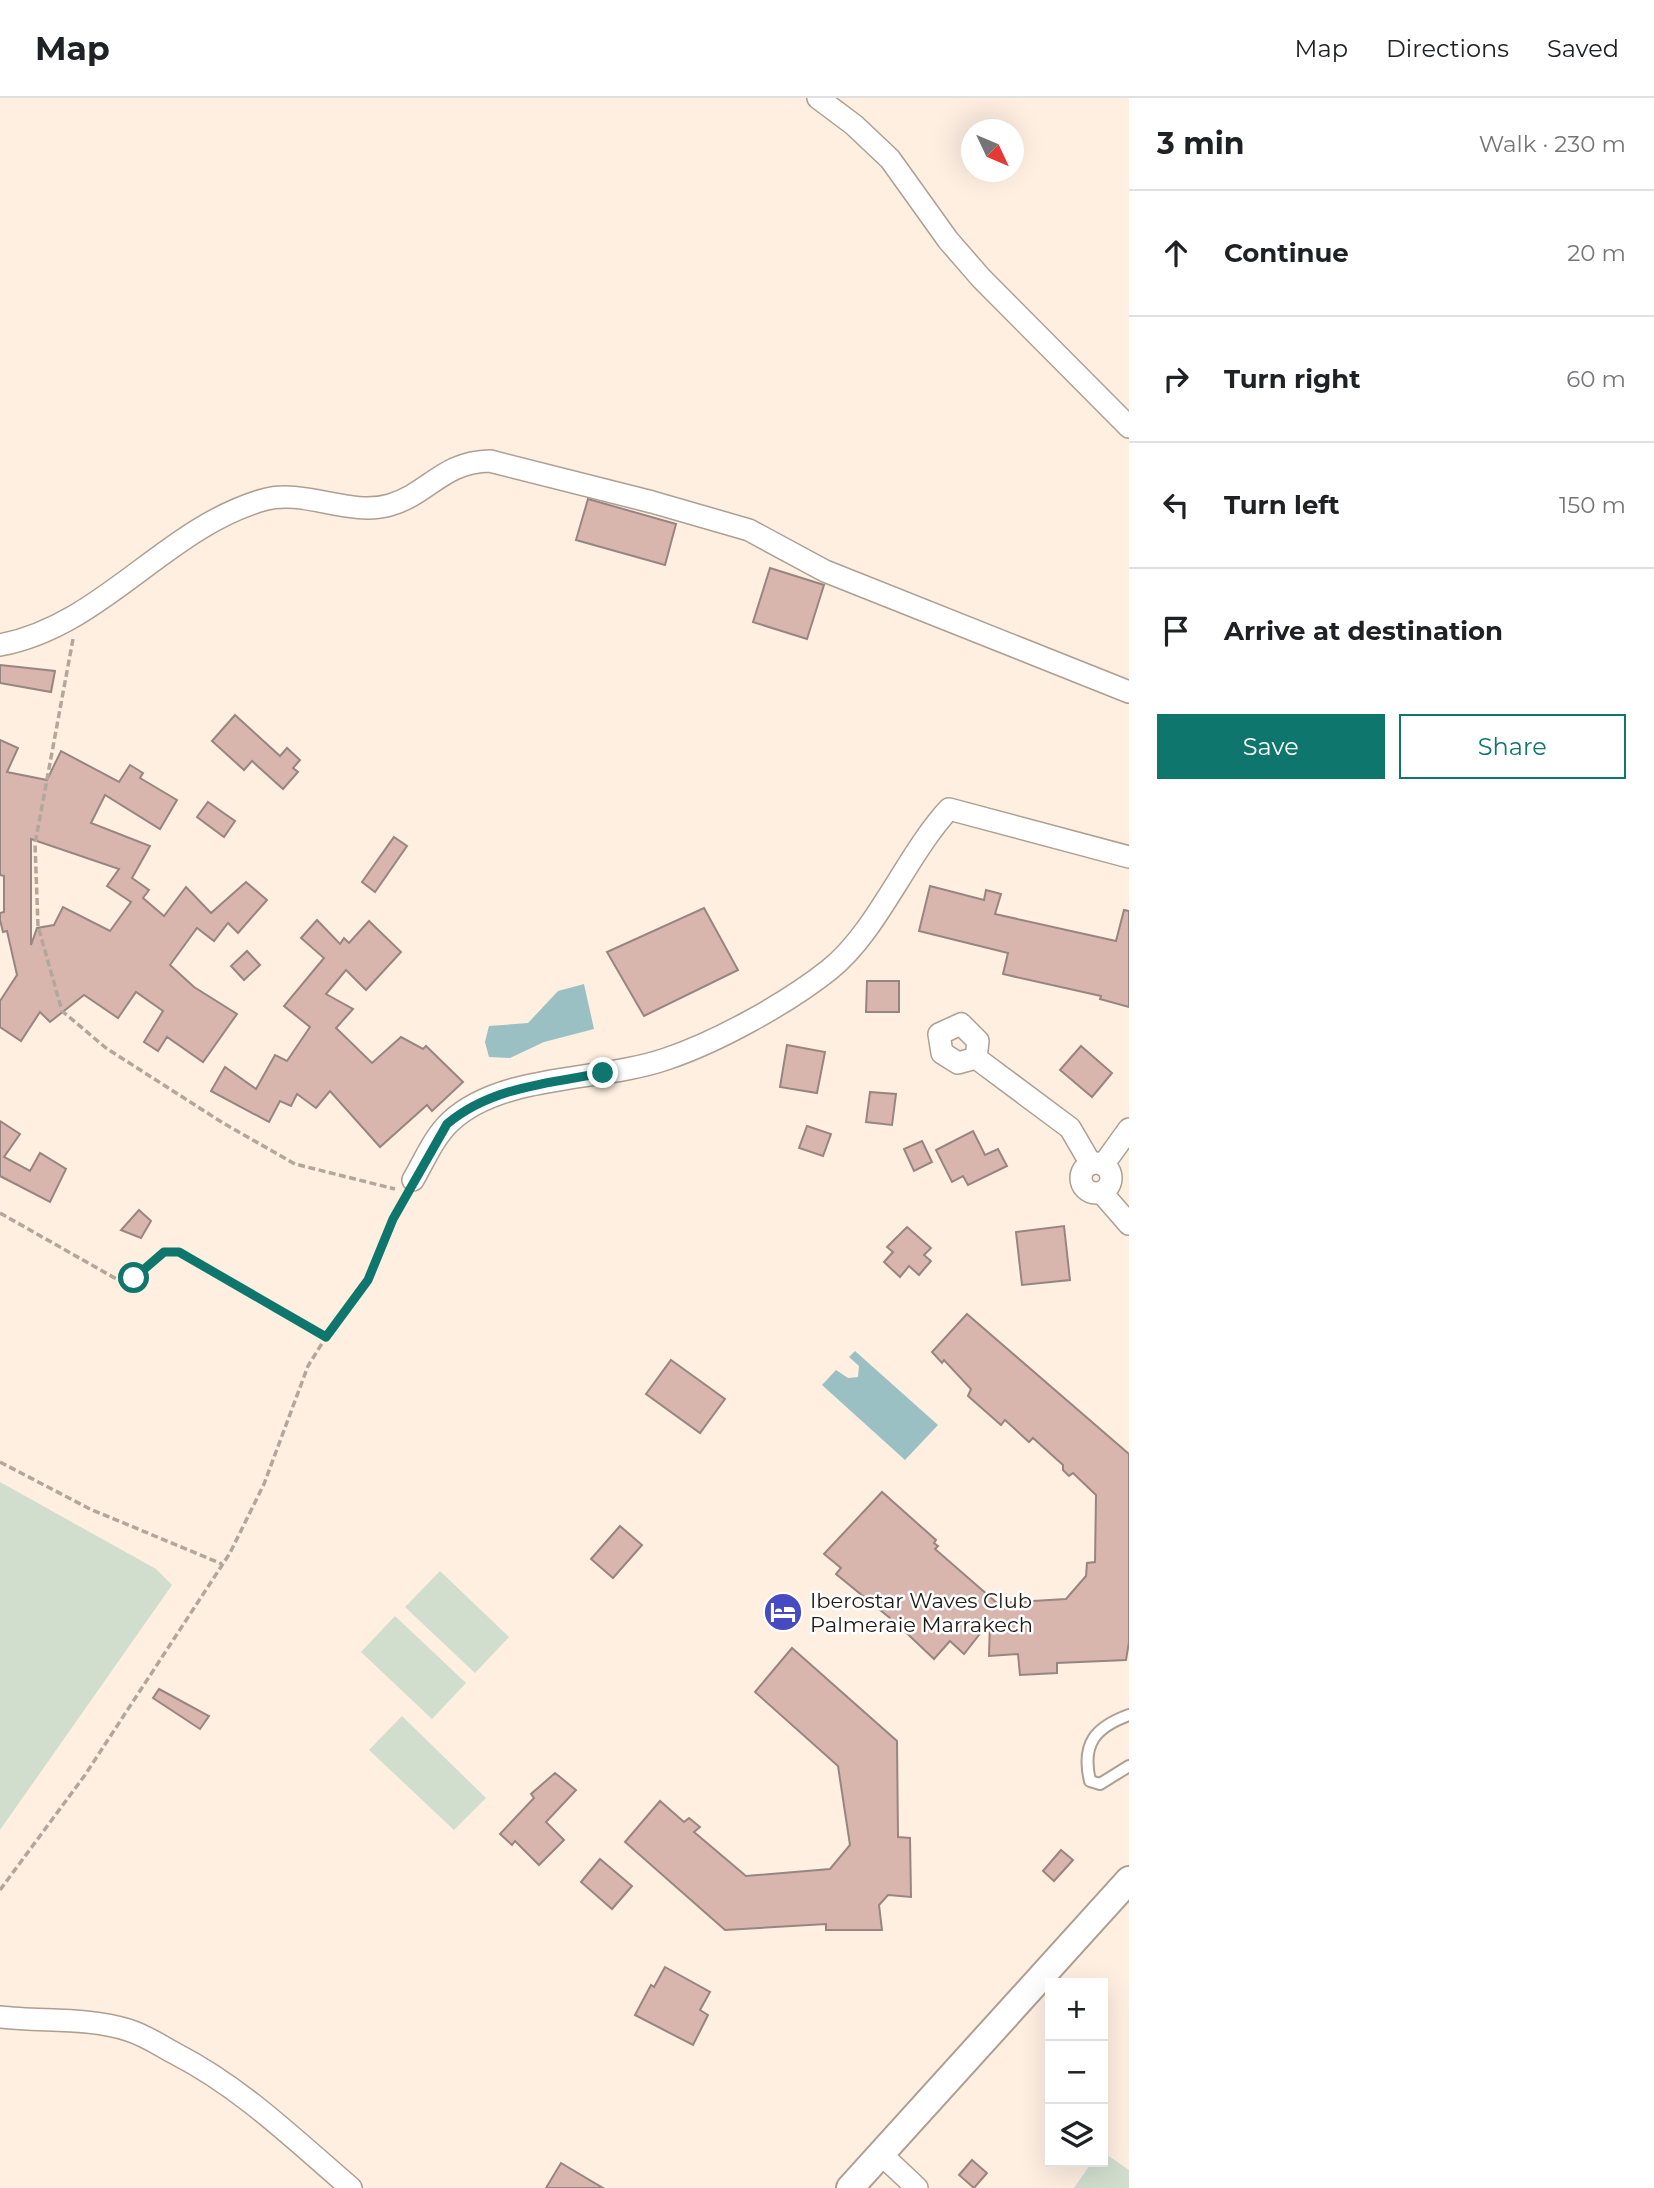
<!DOCTYPE html>
<html lang="en">
<head>
<meta charset="utf-8">
<style>
	body { margin:0; font-family:Montserrat,sans-serif; background:#f6f6f6; color:#202124 }
	.controls { position:absolute; right:21px; bottom:21px; display:grid; overflow:hidden; border-radius:0px; box-shadow:0 7px 28px #0002 }
	.controls button { width:63px; height:63px; display:grid; place-items:center; padding:0; border:0; border-bottom:2px solid #e0e0e0; background:#fff; color:#202124; font:35px sans-serif }
	.compass { position:absolute; left:961px; top:21px; width:63px; height:63px; border-radius:50%; background:#fff; box-shadow:0 7px 28px #0002; rotate:134deg }
	.stop { position:absolute; width:21px; height:21px; margin:-16px; border:5px solid #0f766e; border-radius:50%; background:#fff }
	.stop.end { background:#0f766e; border-color:#fff; box-shadow:0 2px 7px #0008 }
	.list { margin:0; padding:0; list-style:none }
	h2 { display:flex; justify-content:space-between; align-items:center; height:91px; margin:0; padding:0 28px; font-size:30px }
	h2 small { font-size:23px; font-weight:400; color:#757577 }
	.list li { display:grid; grid-template-columns:46px 1fr auto; gap:21px; align-items:center; box-sizing:border-box; height:126px; padding:0 28px; border-top:2px solid #e0e0e0 }
	.list b { display:block; font-size:26px; white-space:nowrap }
	.list em { font-size:23px; font-style:normal; color:#757577 }
	.actions { display:flex; gap:14px; padding:21px 28px }
	.actions a { flex:1; padding:16px 0; border:2px solid #0f766e; border-radius:0px; text-align:center; font-size:24px; color:#0f766e }
	.actions .main { background:#0f766e; color:#fff }
	.icon { flex:none; width:38px; height:38px; fill:none; stroke:currentColor; stroke-width:2; stroke-linecap:round; stroke-linejoin:round }
	.map { position:relative; flex:none; width:1129px; height:2090px; overflow:hidden }
	header { display:flex; align-items:center; gap:42px; box-sizing:border-box; height:98px; padding:0 35px; background:#fff; border-bottom:2px solid #e0e0e0 }
	header strong { font-size:33px }
	nav { display:flex; gap:38px; margin-inline-start:auto; font-size:24px }
	main { display:flex }
	aside { flex:1; background:#fff }
	.map>svg:first-child { display:block }
	.green { fill:#d1dece }
	.water { fill:#9ac0c3 }
	.building { fill:#d8b6ae; stroke:#988580; stroke-width:2; fill-rule:evenodd }
	.lines { fill:none; stroke-linecap:round; stroke-linejoin:round }
	.service-casing { stroke:#ad9f92; stroke-width:14 }
	.minor-casing { stroke:#ad9f92; stroke-width:24 }
	.tertiary-casing { stroke:#ad9f92; stroke-width:30 }
	.path { stroke:#b3a79c; stroke-width:3.5; stroke-dasharray:7 3.5; stroke-linecap:butt }
	.service { stroke:#fff; stroke-width:10 }
	.minor { stroke:#fff; stroke-width:21 }
	.tertiary { stroke:#fff; stroke-width:26 }
	.route { stroke:#0f766e; stroke-width:9 }
	.labels { text-anchor:middle; dominant-baseline:central; stroke-width:5; stroke-linejoin:round; paint-order:stroke }
	.poi-label { font-size:21px; fill:#201a15; stroke:#fff; text-anchor:start }
</style>
</head>
<body>
<header>
<strong>Map</strong>
<nav><a>Map</a><a>Directions</a><a>Saved</a></nav>
</header>
<main>
<div class="map">
<svg width="1129" height="2090" viewBox="0 0 1129 2090">
	<rect width="100%" height="100%" fill="#feefe1"/>
	<g class="green">
		<path d="M0,1384l156,87 16,16 -172,245z"/>
		<path d="M440,1473l69,66 -34,36 -70,-66z"/>
		<path d="M395,1518l71,67 -34,36 -71,-67z"/>
		<path d="M402,1618l84,82 -32,32 -85,-80z"/>
		<path d="M1103,2054l26,18v18h-55l18,-26h11z"/>
	</g>
	<g class="water">
		<path d="M584,886l10,45 -50,13 -34,16 -21,-1 -4,-15 4,-16 39,-3 30,-32z"/>
		<path d="M855,1253l83,74 -33,35 -83,-75 14,-15 12,8 10,-1 1,-11 -10,-9z"/>
	</g>
	<g class="building">
		<path d="M588,401l88,25 -11,41 -89,-25z"/>
		<path d="M770,470l54,17 -17,54 -54,-17z"/>
		<path d="M0,567l55,6 -4,21 -51,-9z"/>
		<path d="M235,617l45,41 7,-8 13,12 -7,8 5,4 -15,17 -31,-28 -8,9 -32,-29z"/>
		<path d="M0,642l18,8 -11,24 40,8 14,-29 58,31 11,-17 13,8 -3,5 37,22 -17,29 -55,-34 -14,28 59,23 -18,32 17,12 -6,8 21,18 22,-29 25,26 35,-31 21,18 -29,33 -10,-10 -14,18 -17,-13 -27,37 24,22 43,27 -34,48 -36,-25 -9,14 -14,-9 19,-31 -27,-19 -18,26 -34,-23 -34,27 -10,-10 -19,29 -21,-14v-26l17,-26 -10,-44 -4,1 -3,-12v-7l4,-1v-36l-4,-1zM31,741l88,30 -12,17 24,16 -21,29 -47,-24 -9,18 -17,3 -6,17z"/>
		<path d="M208,704l27,19 -11,16 -27,-20z"/>
		<path d="M394,739l13,9 -32,46 -13,-10z"/>
		<path d="M930,788l54,14 2,-10 15,4 -6,20 121,27 8,-31 5,1v96l-29,-8 1,-3 -98,-22 5,-21 -89,-22z"/>
		<path d="M704,810l34,62 -94,46 -37,-64z"/>
		<path d="M317,822l23,24 4,-6 5,5 20,-22 32,31 -35,38 -20,-20 -20,24 27,15 -17,19 36,35 29,-26 22,12 3,-3 37,36 -31,29 -5,-6 -47,42 -50,-56 -14,17 -19,-14 -6,12 -11,-5 -11,21 -58,-31 14,-24 31,22 19,-34 12,6 23,-34 -26,-21 40,-48 -23,-20z"/>
		<path d="M247,853l13,14 -16,15 -13,-14z"/>
		<path d="M867,883h32v31h-33z"/>
		<path d="M787,947l38,7 -8,41 -37,-6z"/>
		<path d="M1081,948l31,27 -20,24 -32,-27z"/>
		<path d="M870,994l26,2 -4,31 -26,-3z"/>
		<path d="M0,1023l20,13 -16,23 26,14 10,-18 26,16 -16,33 -50,-26z"/>
		<path d="M807,1028l24,8 -8,22 -24,-8z"/>
		<path d="M973,1033l12,24 13,-6 9,17 -39,19 -5,-9 -11,6 -16,-32z"/>
		<path d="M922,1043l10,21 -18,9 -10,-22z"/>
		<path d="M139,1112l12,11 -10,17 -20,-8z"/>
		<path d="M1064,1128l6,54 -48,5 -6,-53z"/>
		<path d="M907,1129l24,21 -7,7 7,6 -12,14 -10,-9 -9,11 -16,-15 9,-10 -6,-5z"/>
		<path d="M967,1216l162,140v188l-3,18 -69,3v10l-37,2 -2,-21 -29,2 1,-35 -26,33 -14,-13 -16,18 -38,-36 -60,-49 5,-6 -17,-14 58,-62 54,48 -2,3 4,3 -3,3 62,54 69,-4 20,-23 1,-13 8,-1 1,-67 -23,-22 -4,3 -6,-6v-5l-30,-27 -4,4 -24,-22 -4,5 -33,-29 3,-7 -27,-29 -2,3 -10,-11z"/>
		<path d="M671,1262l54,39 -25,34 -54,-39z"/>
		<path d="M620,1428l22,19 -29,33 -22,-19z"/>
		<path d="M792,1550l105,93 1,96 12,1 1,59 -23,-2 -9,10 3,25h-56v-6l-101,6 -100,-88 35,-41 24,21 5,-4 11,9 -6,5 52,44 84,-7 20,-24 -12,-79 -83,-74z"/>
		<path d="M159,1591l50,27 -9,13 -47,-31z"/>
		<path d="M555,1675l21,17 -30,32 18,18 -25,25 -24,-24 -3,4 -12,-11 34,-36 -3,-4z"/>
		<path d="M1061,1752l12,10 -19,21 -11,-10z"/>
		<path d="M600,1761l32,27 -20,23 -31,-27z"/>
		<path d="M665,1869l45,25 -10,18 8,5 -15,30 -58,-30 16,-30 3,2z"/>
		<path d="M972,2062l15,13 -13,15 -15,-13z"/>
		<path d="M561,2065l42,25h-57z"/>
	</g>
	<g class="lines">
		<g class="service-casing">
			<path id="service" d="M1129,1617c-33,12 -48,28 -39,66l10,3 29,-18"/>
		</g>
		<g class="minor-casing">
			<g id="minor">
				<path d="M818,0l36,27 36,34 58,81 33,38 148,149"/>
				<path d="M0,547c102,-19 165,-117 263,-145 41,-12 86,17 127,5 40,-12 52,-43 100,-44l162,41 97,28 76,41 304,121"/>
				<path d="M976,960l-18,5 -16,-10 -3,-19 22,-10 17,17 -2,17 94,70 21,36"/>
				<circle cx="1096" cy="1080" r="15"/>
				<path d="M1103,1067l26,-36"/>
				<path d="M413,1082c11,-19 21,-43 37,-58 52,-49 150,-40 216,-63 51,-17 120,-55 163,-89 48,-38 78,-116 120,-161l180,48"/>
				<path d="M1102,1095l27,31"/>
				<path d="M0,1919c42,5 87,0 128,13 17,5 33,16 48,24 66,34 119,86 175,134"/>
				<path d="M882,2057l35,33"/>
			</g>
		</g>
		<g class="tertiary-casing">
			<path id="tertiary" d="M850,2090l279,-308"/>
		</g>
		<g class="path">
			<path d="M73,541l-38,205 3,82 24,85 44,37 117,75 72,41 100,25"/>
			<path d="M0,1115l120,68 14,-3 30,-26h15l147,85"/>
			<path d="M0,1364l90,47 132,55"/>
			<path d="M0,1792l85,-115 145,-222 34,-69 44,-118 18,-29 42,-57 24,-61 14,-24"/>
		</g>
		<use href="#service" class="service"/>
		<use href="#minor" class="minor"/>
		<use href="#tertiary" class="tertiary"/>
	</g>
	<g class="lines">
		<path class="route" d="M134,1180l30,-26h15l147,85 42,-57 25,-61 54,-95c44,-37 102,-41 156,-51"/>
	</g>
	<defs>
		<g id="hotel-disc" transform="scale(2.0125)"><circle r="9.5" fill="#474bc1" stroke="#fff"/><path d="M-6-4.5h1.5V1H6V5H4.5V3h-9V5H-6ZM-4 0a1.8 1.8 0 1 1 3.6 0ZM.5 0V-2.5h3Q6-2.5 6 0Z" fill="#fff"/></g>
	</defs>
	<g fill-rule="evenodd">
		<use href="#hotel-disc" x="783" y="1514"/>
	</g>
	<g class="labels">
		<g class="poi-label">
			<text x="810" y="1502">Iberostar Waves Club<tspan x="810" dy="24">Palmeraie Marrakech</tspan></text>
		</g>
	</g>
</svg>
<div class="controls">
<button>+</button>
<button>−</button>
<button><svg class="icon" aria-label="layers" viewBox="0 0 24 24"><path d="M12 4l9 5-9 5-9-5zM3 14l9 5 9-5"/></svg></button>
</div>
<svg class="compass" viewBox="-18 -18 36 36"><path d="M0-13l5 13h-10z" fill="#e53935"/><path d="M0 13l5-13h-10z" fill="#757577"/></svg>
<div class="stop" style="left:134px;top:1180px"></div>
<div class="stop end" style="left:603px;top:975px"></div>
</div>
<aside>
<h2>3 min<small>Walk · 230 m</small></h2>
<ul class="list">
<li><svg class="icon" aria-label="ahead" viewBox="0 0 24 24"><path d="M12 20V5M6 11l6-6 6 6"/></svg><div><b>Continue</b></div><em>20 m</em></li>
<li><svg class="icon" aria-label="right" viewBox="0 0 24 24"><path d="M7 20v-9h11M14 6l5 5-5 5"/></svg><div><b>Turn right</b></div><em>60 m</em></li>
<li><svg class="icon" aria-label="left" viewBox="0 0 24 24"><path d="M17 20v-9H6M10 6l-5 5 5 5"/></svg><div><b>Turn left</b></div><em>150 m</em></li>
<li><svg class="icon" aria-label="arrive" viewBox="0 0 24 24"><path d="M6 21V4h12l-3 4 3 4H6"/></svg><div><b>Arrive at destination</b></div></li>
</ul>
<div class="actions"><a class="main">Save</a><a>Share</a></div>
</aside>
</main>
</body>
</html>
